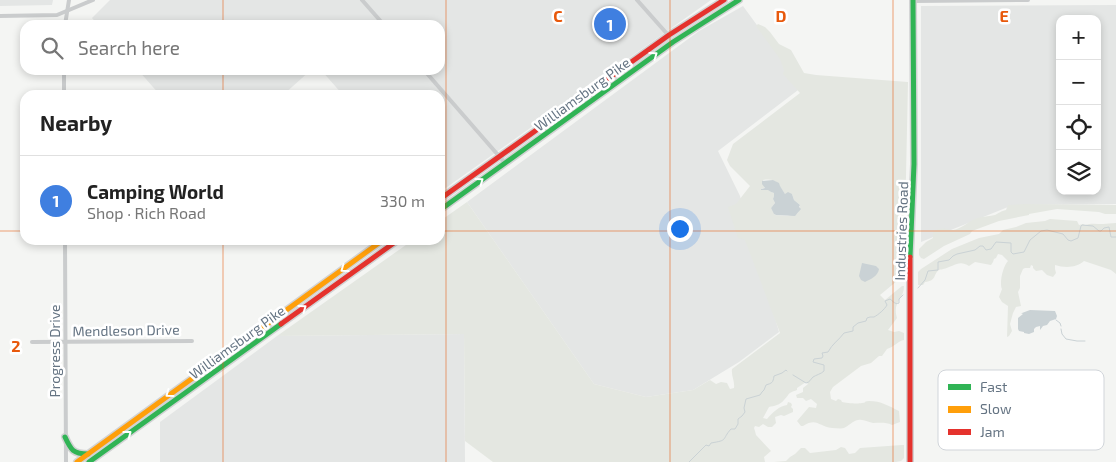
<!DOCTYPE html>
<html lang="en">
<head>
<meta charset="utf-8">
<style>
	body { margin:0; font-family:"Exo 2",sans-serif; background:#f6f6f6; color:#222 }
	.controls { position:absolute; right:15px; top:15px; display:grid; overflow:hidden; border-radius:10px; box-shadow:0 2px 8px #0003 }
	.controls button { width:45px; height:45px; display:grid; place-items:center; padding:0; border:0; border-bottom:1px solid #e0e0e0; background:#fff; color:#222; font:25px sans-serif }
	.you { position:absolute; left:679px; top:228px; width:18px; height:18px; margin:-12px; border:4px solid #fff; border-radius:50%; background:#1a73e8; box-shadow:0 0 0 8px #1a73e833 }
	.badge { display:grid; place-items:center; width:32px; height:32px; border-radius:50%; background:#db2777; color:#fff; font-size:16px; font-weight:700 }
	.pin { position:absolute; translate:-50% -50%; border:2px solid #fff; box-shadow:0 1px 5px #0006 }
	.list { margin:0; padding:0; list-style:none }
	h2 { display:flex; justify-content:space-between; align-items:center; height:65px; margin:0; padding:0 20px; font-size:21px }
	h2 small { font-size:16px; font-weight:400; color:#767676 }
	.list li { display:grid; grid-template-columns:32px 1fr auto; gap:15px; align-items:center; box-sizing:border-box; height:90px; padding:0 20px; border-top:1px solid #e0e0e0 }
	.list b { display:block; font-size:19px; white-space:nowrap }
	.list p { margin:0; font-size:16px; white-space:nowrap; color:#767676 }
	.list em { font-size:16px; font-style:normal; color:#767676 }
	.icon { flex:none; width:28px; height:28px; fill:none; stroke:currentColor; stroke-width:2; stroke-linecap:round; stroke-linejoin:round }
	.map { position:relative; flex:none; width:1116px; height:462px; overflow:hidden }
	.search { position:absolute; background:#fff; box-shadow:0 2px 8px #0003; left:20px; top:20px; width:425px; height:55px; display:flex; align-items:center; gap:12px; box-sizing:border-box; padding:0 18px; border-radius:15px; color:#767676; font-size:19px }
	.panel { position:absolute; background:#fff; box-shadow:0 2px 8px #0003; left:20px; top:90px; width:425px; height:155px; border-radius:15px }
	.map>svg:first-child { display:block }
	.built { fill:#e4e6e5; fill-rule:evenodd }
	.green { fill:#e4e7e1; fill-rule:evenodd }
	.water { fill:#cad2d5 }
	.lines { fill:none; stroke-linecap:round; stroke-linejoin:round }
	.stream { stroke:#cad2d5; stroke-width:1 }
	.fast-casing { stroke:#d2d3d4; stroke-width:8 }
	.slow-casing { stroke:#d2d3d4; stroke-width:8 }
	.jam-casing { stroke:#d2d3d4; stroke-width:8 }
	.street { stroke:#cacccd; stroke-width:4 }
	.fast { stroke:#30b455; stroke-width:5 }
	.slow { stroke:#ff9f0a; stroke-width:5 }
	.jam { stroke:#e5322d; stroke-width:5 }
	.oneway { stroke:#fff }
	.grid { fill:none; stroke:#e8590c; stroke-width:1; stroke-opacity:0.55 }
	.labels { text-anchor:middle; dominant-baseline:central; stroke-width:5; stroke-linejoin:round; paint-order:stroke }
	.street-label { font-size:14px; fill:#657483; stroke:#fff }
	.key { fill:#fff; stroke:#d1d5da; stroke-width:1 }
	.key-label { font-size:14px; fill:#657483 }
	.grid-label { font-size:16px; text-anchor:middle; font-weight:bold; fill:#e8590c; stroke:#fff; stroke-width:5; stroke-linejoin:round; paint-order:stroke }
</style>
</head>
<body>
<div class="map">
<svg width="1116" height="462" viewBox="0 0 1116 462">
	<rect width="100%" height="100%" fill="#f4f5f3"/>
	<g class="built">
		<path d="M0,0h53l-1,5 -52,1z"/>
		<path d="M110,0h601l-271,192v-97h-97l-22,-25h119v-45h-342l-6,-7z"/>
		<path d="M1116,5v199l-103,1 -92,37v-236zM1060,19h37v172h-37z"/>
		<path d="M743,6l59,81 -84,64 22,45 39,136 -40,30 -46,28 -47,7 -52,-13 -127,-182 232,-171z"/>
		<path d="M138,70h173l-28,25h-123z"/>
		<path d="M464,334l1,128h-305v-40l117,-86z"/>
	</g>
	<g class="green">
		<path d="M758,24l7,3 5,5 9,12 12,6 13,23 12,2 92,7 -4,189 -2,1 1,4 -23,19 5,5 17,-14h2c0,14 -12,15 -7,32l-9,12 6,2 5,-1 5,2v7c-6,1 -10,7 -17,9l-5,7h-3l-8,7 -10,3 -28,21 -3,5 1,7 5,2 2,-2 3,1 1,2c4,1 15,2 20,1 6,-1 0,-1 7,-2 12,0 20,5 30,10l1,11 -8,3c-6,-3 -12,-2 -19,-2 -6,-1 -9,-4 -15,-3 -6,1 -9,6 -14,8 -3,1 -8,0 -12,0 -13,-1 -15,-11 -29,-2h-2l-4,-5 12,-14 7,1 1,-4 -6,-5 -5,2 -3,-3h-6l-1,-3 7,-3v-4l5,-4 -2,-2 -9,6v2c-11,4 -6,3 -13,10 -4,5 -10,6 -15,7l-6,11 4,1c5,-6 12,-13 20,-14l1,-3 3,1 1,2 -1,2 2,2v3l-9,4 -3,-1 -6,2 1,6 -4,4h-4l-5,-3 -4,3 -4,-1 -1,2 1,3 1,4 15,16 -7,6 1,5h-272l-28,-21 -1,-107 -187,2 136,-96h27v-19l27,-19 127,182 52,13 47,-7 17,-10 6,4 5,-2 6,1 3,6 4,-1c1,-7 -3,-12 -2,-19l48,-36 -35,-93 -7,-2 -10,-31 8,-3 14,-18 -20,-20 -3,-6 6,-16 67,-51 -17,-19 1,-4 -4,-11 -24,-33zM763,180c14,-2 14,3 22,14h7l2,6 6,5 -2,8 -10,3 -13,-1 -4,-7 4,-5 -2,-4 1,-3v-3l-3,-1 -2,-2 -2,-1 -2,1 -4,-2h3l1,-1z"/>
		<path d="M1025,204l91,1v9h-11l-6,-2 -42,-3 -28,5v1l-30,6 -27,10 -2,3 -26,12 -20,13 -3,-1 -2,-3v-6l7,-7 7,-4v-6c13,-8 14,1 24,-3 6,-2 11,-7 18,-10 6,-3 13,-2 20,-4 4,-2 6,-4 11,-5l2,-5z"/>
		<path d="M1050,219l27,2 2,4 4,-1 2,1c6,-2 11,-1 18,-1 4,0 8,-1 13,-1v51l-5,-4 -27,-9c-8,7 -19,7 -29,4v4l1,4 -3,4 -6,-2 -5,-5 -6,1 -3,-3v-2l-2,-1 -1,3h-5l-2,1 -3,7v12l-2,4 3,14 -5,1 -3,6 -3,11 2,7 -3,5 -2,1 1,-31 -6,-4 -3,-5 3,-8c-3,-6 1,-23 6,-28l-6,-6 -4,-1 -2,4 -2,1 -1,3 -2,3 -16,-3 -6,4c-10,-7 -16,1 -26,3 -1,1 -3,0 -4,1 -6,4 -2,11 -14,12l-2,3h-5v-13l3,-3 31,-20 27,-11 20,-4 4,-4 13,-3 10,-4 19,-2z"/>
		<path d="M902,445h2v13l-3,3 -5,1h-122l12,-1 4,-4 5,-3 6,-6h4l5,5 26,-3 5,-3 4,1 4,6 6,-1 5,-5z"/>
	</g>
	<g class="water">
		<path d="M773,180l6,3 1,3 5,8 3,-2 4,2 2,6 6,5 -1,2 2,2 -6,7 -19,-1 -2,-1 -3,-6 4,-5 -2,-4 1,-3v-3l-3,-1 -3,-2h-7v-1l4,-1 -3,-4v-3z"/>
		<path d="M862,263l14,3 3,3c-1,7 -8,10 -14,13l-4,-2 -2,-4z"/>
		<path d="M1030,310l25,1 2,5 -1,3 -6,2 -3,4 -4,1 -3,4v-4l-4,1 -2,2v3l-5,2 -5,-1v-1l-5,-1 -1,-2v-11l5,-4 -2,-1h1z"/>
	</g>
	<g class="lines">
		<g class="stream">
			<path d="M918,288l7,-8 3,-9 10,-1v-8l11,-2 4,-4 4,-2 18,-4 5,-4h3l3,4 5,-1 5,-7 15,1v9l2,2 11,-2 6,-12 11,-9 6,-1 16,4 5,6 3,1 7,-3 3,-12 1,-1 11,1 6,5h2l3,-3 5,-1 2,10h5"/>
			<path d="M1056,320l4,3 1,3"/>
			<path d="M1061,329l1,5 4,5 11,2h8"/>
			<path d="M793,375l13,8c4,-1 4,-3 7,-6 3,-2 8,-3 11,-6v-6l-11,-3 1,-3 8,-1 1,-2 -1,-3 6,-1c4,-8 11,-12 16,-19l9,-2v-4l5,-4 8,-2 1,-3 3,-1h4c4,-2 11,-8 13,-12l-2,-4 5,-2c3,2 5,6 9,4v-4l4,-4"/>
			<path d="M689,462l17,-17 3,1 2,-3c18,-3 10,-3 20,-14h4l3,-5v-5l4,-3 3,-4 -1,-4 2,-9 14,-4 2,-3 2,-2 2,-5c6,-2 7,-2 8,-9l8,-3 4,-3 1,1"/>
		</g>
		<g class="fast-casing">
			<g id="fast">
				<path d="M440,210l233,-168 66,-42"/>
				<path d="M910,257l4,-93 -1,-164"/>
				<path d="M65,437c6,13 8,17 23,17"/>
				<path d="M89,462l192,-138"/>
			</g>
		</g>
		<g class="slow-casing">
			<path id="slow" d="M77,462l306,-222"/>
		</g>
		<g class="jam-casing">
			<g id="jam">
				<path d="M440,199l229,-164 55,-35"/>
				<path d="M281,324l117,-84"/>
				<path d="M910,462v-205"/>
			</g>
		</g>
		<g class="street">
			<path d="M362,0l22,25"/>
			<path d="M637,0l32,36"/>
			<path d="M913,1l115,-1"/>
			<path d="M0,16l57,-1 36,-15"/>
			<path d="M65,25l4,-25"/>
			<path d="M64,70v25"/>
			<path d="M424,70l81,93"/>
			<path d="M65,240l1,222"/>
			<path d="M32,342l160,-1"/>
		</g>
		<use href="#fast" class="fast"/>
		<use href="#slow" class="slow"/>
		<use href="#jam" class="jam"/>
	</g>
	<defs><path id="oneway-chevron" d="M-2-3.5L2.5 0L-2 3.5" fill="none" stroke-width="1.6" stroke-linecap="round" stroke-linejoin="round" transform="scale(1.25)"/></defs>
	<g class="oneway">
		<use href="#oneway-chevron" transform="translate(654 55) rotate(-36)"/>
		<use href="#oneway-chevron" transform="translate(480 181) rotate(-36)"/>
		<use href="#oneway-chevron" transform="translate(344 269) rotate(144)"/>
		<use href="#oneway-chevron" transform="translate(303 308) rotate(-36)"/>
		<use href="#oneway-chevron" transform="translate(169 394) rotate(144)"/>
		<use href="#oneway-chevron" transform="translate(128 434) rotate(-37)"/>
	</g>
	<path class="grid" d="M223,0v25M446,0v462M670,0v462M893,0v462M223,70v25M0,231h25M440,231h676M223,240v222"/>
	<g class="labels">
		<g class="street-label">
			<text transform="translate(582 94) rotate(-36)">Williamsburg Pike</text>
			<text transform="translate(901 231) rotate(-88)">Industries Road</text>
			<text transform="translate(126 330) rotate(-1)">Mendleson Drive</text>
			<text transform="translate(237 342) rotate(-36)">Williamsburg Pike</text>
			<text transform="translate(54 351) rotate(-90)">Progress Drive</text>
		</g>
	</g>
	<rect x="938" y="370" width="166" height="80" rx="8" class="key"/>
	<rect x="948" y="384" width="23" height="6" fill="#30b455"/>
	<rect x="948" y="406" width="23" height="7" fill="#ff9f0a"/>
	<rect x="948" y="429" width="23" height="6" fill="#e5322d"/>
	<g class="key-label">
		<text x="980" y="392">Fast</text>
		<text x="980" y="414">Slow</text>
		<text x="980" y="437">Jam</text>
	</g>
	<g class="grid-label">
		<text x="558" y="22">C</text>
		<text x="781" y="22">D</text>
		<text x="1004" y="22">E</text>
		<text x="16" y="352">2</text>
	</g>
</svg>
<div class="controls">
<button>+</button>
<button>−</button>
<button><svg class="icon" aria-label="locate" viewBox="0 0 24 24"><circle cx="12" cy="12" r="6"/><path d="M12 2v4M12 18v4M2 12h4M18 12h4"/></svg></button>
<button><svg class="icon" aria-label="layers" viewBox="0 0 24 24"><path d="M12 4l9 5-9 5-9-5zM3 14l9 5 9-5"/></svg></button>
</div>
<div class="you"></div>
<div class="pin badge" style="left:610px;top:24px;background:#3f7fe0">1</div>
<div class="search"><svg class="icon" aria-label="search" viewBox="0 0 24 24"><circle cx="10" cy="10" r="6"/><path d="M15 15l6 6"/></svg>Search here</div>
<section class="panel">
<h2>Nearby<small></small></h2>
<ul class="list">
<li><span class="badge" style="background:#3f7fe0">1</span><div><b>Camping World</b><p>Shop · Rich Road</p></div><em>330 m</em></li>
</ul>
</section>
</div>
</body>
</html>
